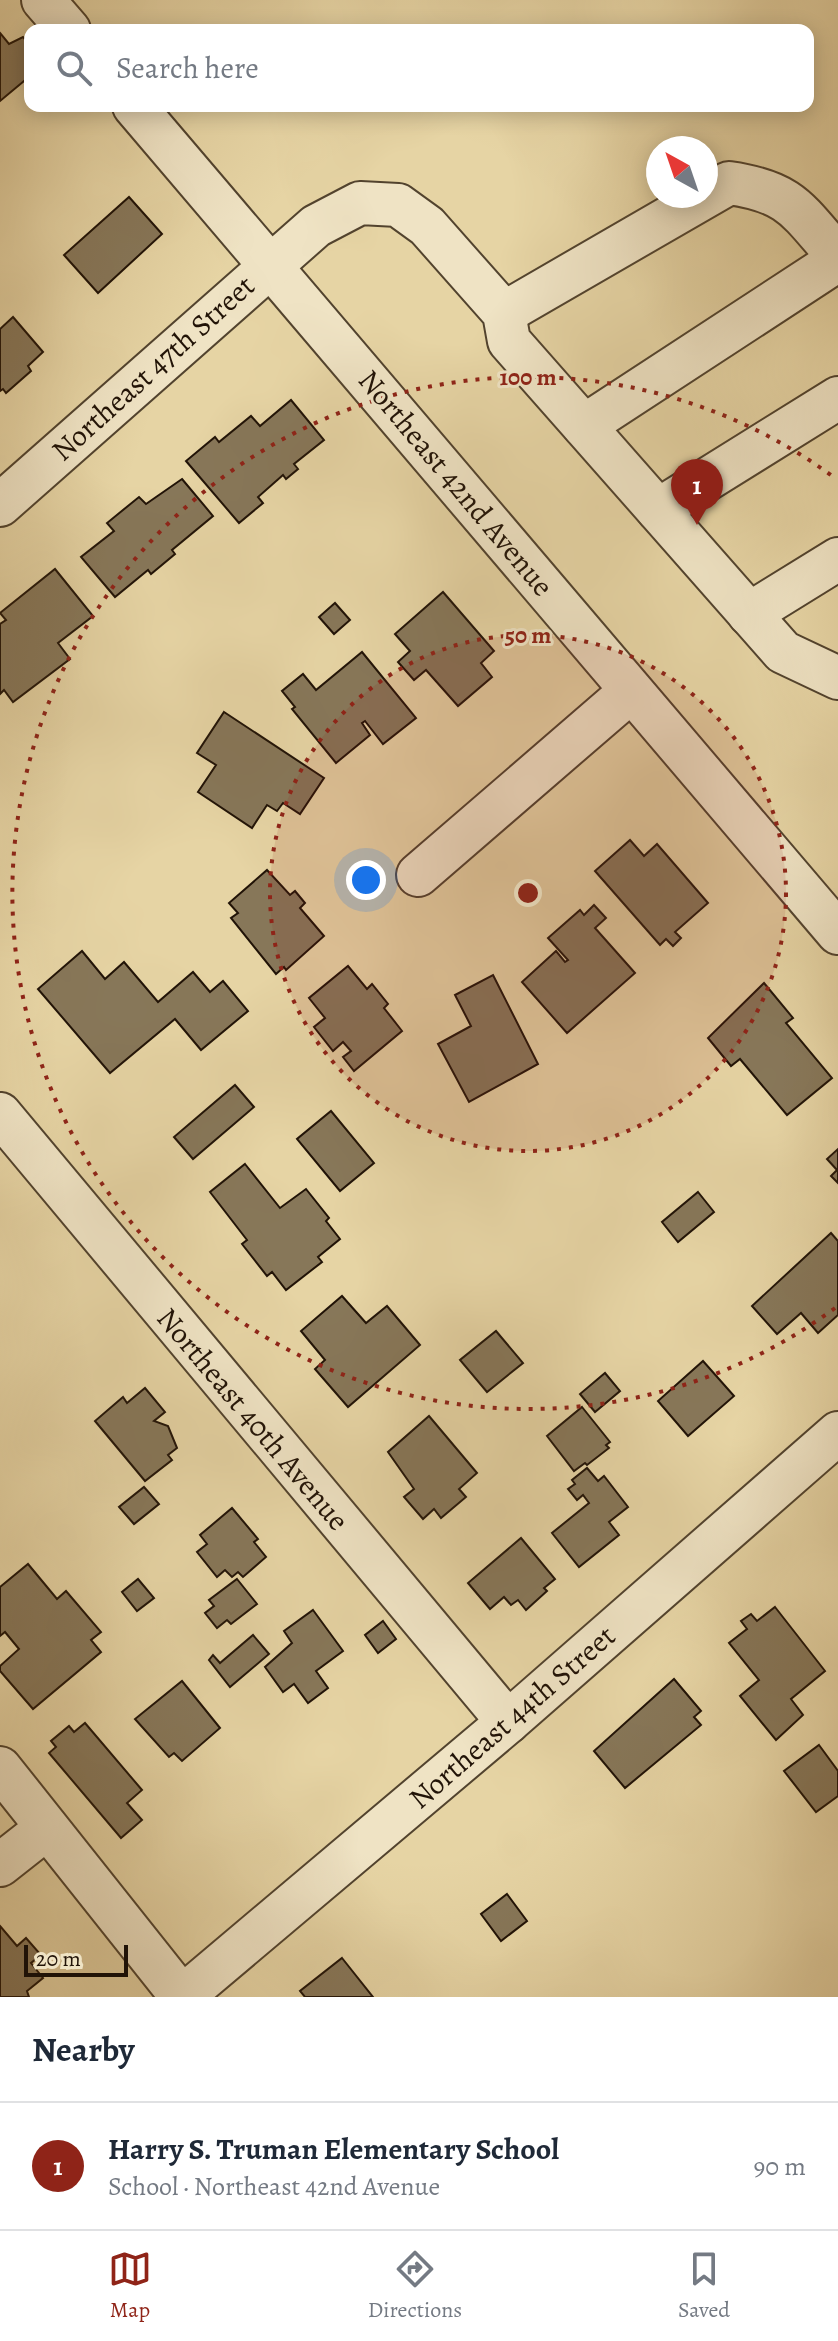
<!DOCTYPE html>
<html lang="en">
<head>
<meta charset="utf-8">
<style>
	body { margin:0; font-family:Alegreya,serif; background:#f6f6f7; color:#1f2937 }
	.compass { position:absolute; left:646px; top:136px; width:72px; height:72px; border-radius:50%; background:#fff; box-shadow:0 4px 20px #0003; rotate:320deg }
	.scale { position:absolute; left:24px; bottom:20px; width:104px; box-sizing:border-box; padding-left:8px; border:4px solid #211307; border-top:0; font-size:22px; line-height:28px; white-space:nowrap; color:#211307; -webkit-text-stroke:6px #efe3c4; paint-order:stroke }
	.you { position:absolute; left:366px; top:880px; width:28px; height:28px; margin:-20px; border:6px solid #fff; border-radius:50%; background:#1a73e8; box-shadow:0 0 0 12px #1a73e833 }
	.badge { display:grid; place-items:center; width:52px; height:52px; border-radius:50%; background:#8f2418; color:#fff; font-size:26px; font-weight:700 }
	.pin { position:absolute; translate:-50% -66px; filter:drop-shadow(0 2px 4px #0008) }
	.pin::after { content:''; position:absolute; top:42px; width:28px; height:24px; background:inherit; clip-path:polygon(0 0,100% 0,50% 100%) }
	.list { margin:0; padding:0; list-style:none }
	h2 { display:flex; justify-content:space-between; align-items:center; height:104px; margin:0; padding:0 32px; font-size:34px }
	h2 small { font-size:26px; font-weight:400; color:#747a83 }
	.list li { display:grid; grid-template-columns:52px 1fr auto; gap:24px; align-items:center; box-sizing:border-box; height:128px; padding:0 32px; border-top:2px solid #e0e1e3 }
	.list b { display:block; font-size:30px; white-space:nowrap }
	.list p { margin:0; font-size:26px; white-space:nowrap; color:#747a83 }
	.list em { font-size:26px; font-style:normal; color:#747a83 }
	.icon { flex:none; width:44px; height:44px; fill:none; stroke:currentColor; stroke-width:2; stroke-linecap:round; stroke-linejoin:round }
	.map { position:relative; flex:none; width:838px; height:1997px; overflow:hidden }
	.search { position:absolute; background:#fff; box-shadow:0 4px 20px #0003; left:24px; right:24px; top:24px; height:88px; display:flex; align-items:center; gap:20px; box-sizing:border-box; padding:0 28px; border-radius:16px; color:#747a83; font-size:30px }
	.sheet { height:232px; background:#fff }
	nav { display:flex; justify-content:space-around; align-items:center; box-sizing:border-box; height:112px; border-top:2px solid #e0e1e3; background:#fff; font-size:22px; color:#747a83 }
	nav a { display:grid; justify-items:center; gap:4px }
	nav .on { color:#8f2418 }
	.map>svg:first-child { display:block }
	.building { fill:#877759; stroke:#211307; stroke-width:2 }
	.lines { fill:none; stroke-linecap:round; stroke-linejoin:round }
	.minor-casing { stroke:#52432e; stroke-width:46 }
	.minor { stroke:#efe3c4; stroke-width:42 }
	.ring { fill:none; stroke:#8f2418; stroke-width:4; stroke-dasharray:4 8 }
	.labels { text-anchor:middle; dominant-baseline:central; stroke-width:6; stroke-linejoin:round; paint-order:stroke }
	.street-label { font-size:30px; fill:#211307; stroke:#efe3c4 }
	.centre { fill:#8f2418; stroke:#efe3c4; stroke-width:4 }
	.ring-label { font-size:24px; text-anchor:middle; font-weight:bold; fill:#8f2418; stroke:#efe3c4; stroke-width:6; stroke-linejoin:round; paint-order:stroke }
</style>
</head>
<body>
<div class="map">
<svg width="838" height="1997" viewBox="0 0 838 1997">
	<rect width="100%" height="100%" fill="#e6d4a4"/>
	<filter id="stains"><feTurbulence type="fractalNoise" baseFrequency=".0025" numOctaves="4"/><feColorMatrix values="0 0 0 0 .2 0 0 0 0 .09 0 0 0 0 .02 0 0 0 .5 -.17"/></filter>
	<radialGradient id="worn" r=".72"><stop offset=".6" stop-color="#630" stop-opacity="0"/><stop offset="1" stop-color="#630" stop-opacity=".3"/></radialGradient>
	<g class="building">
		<path d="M0,33l9,11 14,-7 7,9v30l-30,25z"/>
		<path d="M129,197l33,37 -64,59 -34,-38z"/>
		<path d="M13,317l30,35 -15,14 3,5 -25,22 -3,-4 -3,2v-62z"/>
		<path d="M291,400l33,40 -30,24 4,5 -12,10 -3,-4 -25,22 5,6 -24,20 -53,-62 29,-24 4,5 32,-26 9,10z"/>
		<path d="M182,479l31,37 -41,34 3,4 -24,20 -3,-4 -33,27 -34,-40 33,-26 -7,-8 32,-26 7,7z"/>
		<path d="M55,569l38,47 -35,27 12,16 -57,43 -9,-12 -4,4v-70l6,-4 -6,-7z"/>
		<path d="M443,592l51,59 -13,12 11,14 -34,29 -32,-36 -12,10 -16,-18 12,-11 -15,-17z"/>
		<path d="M335,603l15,17 -16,14 -15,-17z"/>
		<path d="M362,652l54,66 -33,26 -18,-23 -3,2 8,12 -34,28 -44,-54 3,-2 -13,-16 21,-17 13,16z"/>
		<path d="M224,712l100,66 -24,36 -17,-11 -6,8 -10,-6 -15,23 -54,-36 18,-27 -19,-12z"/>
		<path d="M630,840l14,16 13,-12 51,59 -33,29 6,6 -8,8 -7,-7 -6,6 -65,-74z"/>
		<path d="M267,870l23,25 5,-4 10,12 -5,5 24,28 -38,34 -2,-3 -8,7 -45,-56 7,-5 -9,-10z"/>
		<path d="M594,905l12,13 -11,10 40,45 -68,60 -45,-51 34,-31 9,11 3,-2 -20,-22 32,-28 4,5z"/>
		<path d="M82,951l23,28 19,-17 34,40 35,-30 17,20 13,-11 25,30 -47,39 -26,-31 -65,54 -72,-84z"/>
		<path d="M348,966l19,23 5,-5 16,20 -4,4 18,23 -48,40 -11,-14 8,-6 -8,-9 -10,9 -19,-24 11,-9 -16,-20z"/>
		<path d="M493,975l45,89 -69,38 -31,-58 33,-18 -16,-31z"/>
		<path d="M764,983l29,35 -7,5 46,55 -45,37 -47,-56 -9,7 -23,-28z"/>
		<path d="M235,1085l19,22 -61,52 -19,-22z"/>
		<path d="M331,1111l43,52 -34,28 -43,-52z"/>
		<path d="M838,1149v34l-7,-7 6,-6 -10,-11z"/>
		<path d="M245,1164l35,44 26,-19 23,29 -3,3 14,18 -22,18 4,5 -36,28 -14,-18 -5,4 -25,-32 5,-4 -37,-48z"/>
		<path d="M698,1192l16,20 -36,30 -16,-20z"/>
		<path d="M831,1233l7,8v74l-20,18 -17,-20 -24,21 -25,-28z"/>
		<path d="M342,1296l24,27 21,-17 33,39 -72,62 -33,-38 10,-9 -24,-29z"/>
		<path d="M496,1331l27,32 -36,29 -27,-32z"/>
		<path d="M703,1361l31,35 -46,40 -30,-35z"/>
		<path d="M605,1373l15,18 -25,21 -15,-18z"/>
		<path d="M145,1388l20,24 -11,9 14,5 9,22 -9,7 4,5 -27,21 -50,-60 28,-24 4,6z"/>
		<path d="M582,1407l28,35 -4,3 3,3 -22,17 -2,-2 -11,8 -27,-35z"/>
		<path d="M429,1416l48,57 -18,16 7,8 -25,21 -7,-9 -11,10 -19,-22 10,-8 -26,-37z"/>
		<path d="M587,1468l11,13 6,-5 24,31 -19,15 10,13 -40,32 -27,-34 37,-30 -6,-8 -6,5 -9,-11 7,-5 -3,-4z"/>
		<path d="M144,1487l15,17 -25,20 -15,-17z"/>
		<path d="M232,1508l26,31 -4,3 12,15 -23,20 -5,-5 -6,5 -7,-7 -8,7 -20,-25 10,-8 -7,-9z"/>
		<path d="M521,1538l34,41 -11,9 3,3 -21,19 -8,-10 -7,5 -7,-8 -14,12 -22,-26z"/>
		<path d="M28,1564l29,35 9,-8 35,41 -10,8 10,12 -68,57 -33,-38v-5l19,-17 -14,-17 -5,4v-49z"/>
		<path d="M138,1579l16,19 -17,13 -15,-19z"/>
		<path d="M237,1579l20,25 -26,20 -4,-4 -10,8 -12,-15 9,-7 -5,-6z"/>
		<path d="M775,1607l50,64 -34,28 12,16 -27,25 -36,-44 19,-16 -30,-37 18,-14 -6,-8 10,-7 6,7z"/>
		<path d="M313,1610l30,41 -27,20 12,17 -20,15 -14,-19 -11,8 -18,-25 27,-24 -8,-12z"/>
		<path d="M383,1621l13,18 -18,14 -13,-18z"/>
		<path d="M253,1635l16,19 -39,33 -21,-27 4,-5 7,8z"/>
		<path d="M674,1679l27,32 -7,6 7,8 -76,63 -31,-37z"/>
		<path d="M182,1681l38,47 -38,33 -8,-8 -5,4 -34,-38z"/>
		<path d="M85,1723l57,67 -15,13 15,17 -21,18 -72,-85 7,-6 -5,-6 18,-15 5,6z"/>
		<path d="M819,1745l19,26v25l-22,16 -32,-41z"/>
		<path d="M507,1894l20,27 -26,20 -20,-27z"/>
		<path d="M0,1926l17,20 9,-8 15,17 -10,8 12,15 -16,13 2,6h-29z"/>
		<path d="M342,1958l31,39h-68l-5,-6z"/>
	</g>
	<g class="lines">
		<g class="minor-casing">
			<g id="minor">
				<path d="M43,0l26,30"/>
				<path d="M134,106l704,827"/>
				<path d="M504,313l225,-130c63,9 69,28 109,73"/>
				<path d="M584,426l254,-166"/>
				<path d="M0,505l316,-279 44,-23 38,2 29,21 77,87 5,28 274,311 55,26"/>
				<path d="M658,510l180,-112"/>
				<path d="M749,614l89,-55"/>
				<path d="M418,875l213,-184"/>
				<path d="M0,1114l508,608"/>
				<path d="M0,1768l182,229"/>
				<path d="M0,1865l47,-37"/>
				<path d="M182,1997l326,-275 330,-289"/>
			</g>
		</g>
		<use href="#minor" class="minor"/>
	</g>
	<circle cx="528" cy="893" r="258" fill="#8f2418" fill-opacity=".12"/>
	<g class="ring">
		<circle cx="528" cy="893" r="258"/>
		<path d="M835 1308A516 516 0 1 1 835 478"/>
	</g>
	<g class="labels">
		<g class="street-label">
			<text transform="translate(153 368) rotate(-42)">Northeast 47th Street</text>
			<text transform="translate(456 483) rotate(50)">Northeast 42nd Avenue</text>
			<text transform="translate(253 1419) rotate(50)">Northeast 40th Avenue</text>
			<text transform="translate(512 1717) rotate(-41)">Northeast 44th Street</text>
		</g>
	</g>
	<circle cx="528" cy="893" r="12" class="centre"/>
	<g class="ring-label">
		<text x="528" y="385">100 m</text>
		<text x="528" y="643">50 m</text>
	</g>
	<rect width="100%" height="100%" filter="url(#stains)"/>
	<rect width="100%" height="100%" fill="url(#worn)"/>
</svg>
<svg class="compass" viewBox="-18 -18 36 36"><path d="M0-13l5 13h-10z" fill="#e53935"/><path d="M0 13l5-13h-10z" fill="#747a83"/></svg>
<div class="scale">20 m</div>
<div class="you"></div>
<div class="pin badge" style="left:697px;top:525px">1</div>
<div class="search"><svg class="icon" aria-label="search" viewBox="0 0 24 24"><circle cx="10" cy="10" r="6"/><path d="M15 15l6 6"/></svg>Search here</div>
</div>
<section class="sheet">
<h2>Nearby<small></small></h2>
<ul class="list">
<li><span class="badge">1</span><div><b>Harry S. Truman Elementary School</b><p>School · Northeast 42nd Avenue</p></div><em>90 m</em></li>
</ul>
</section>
<nav>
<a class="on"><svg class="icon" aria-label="map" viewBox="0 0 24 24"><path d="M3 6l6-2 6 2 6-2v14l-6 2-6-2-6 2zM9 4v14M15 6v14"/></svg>Map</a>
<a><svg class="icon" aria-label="directions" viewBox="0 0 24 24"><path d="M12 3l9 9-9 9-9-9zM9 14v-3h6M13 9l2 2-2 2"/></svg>Directions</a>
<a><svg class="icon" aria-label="saved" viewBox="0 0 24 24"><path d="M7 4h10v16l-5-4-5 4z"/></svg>Saved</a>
</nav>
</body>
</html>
